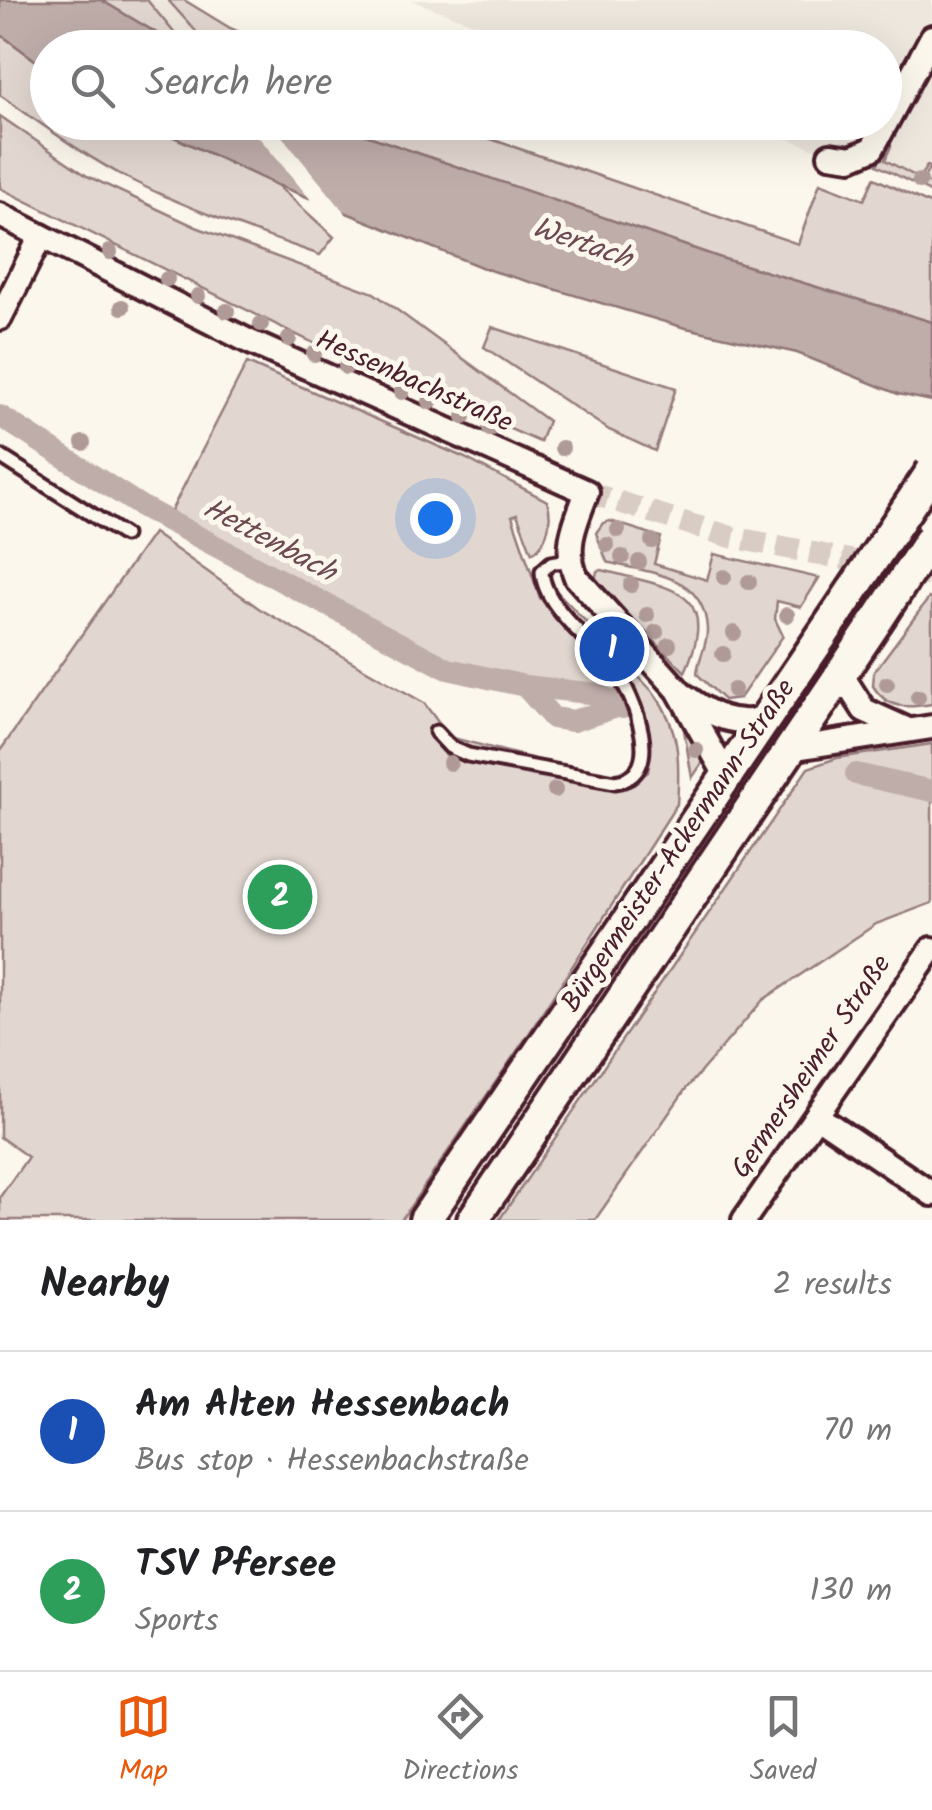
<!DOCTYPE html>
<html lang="en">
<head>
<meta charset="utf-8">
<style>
	body { margin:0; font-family:Kalam,sans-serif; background:#f6f6f6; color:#202124 }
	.you { position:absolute; left:435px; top:518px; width:35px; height:35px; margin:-25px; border:8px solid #fff; border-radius:50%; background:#1a73e8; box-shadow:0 0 0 15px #1a73e833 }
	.badge { display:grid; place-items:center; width:65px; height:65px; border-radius:50%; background:#ea580c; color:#fff; font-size:32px; font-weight:700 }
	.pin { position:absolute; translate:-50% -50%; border:5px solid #fff; box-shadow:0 2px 10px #0006 }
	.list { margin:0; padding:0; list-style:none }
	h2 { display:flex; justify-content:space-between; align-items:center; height:130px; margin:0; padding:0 40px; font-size:42px }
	h2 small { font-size:32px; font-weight:400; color:#757577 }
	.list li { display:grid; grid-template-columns:65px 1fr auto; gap:30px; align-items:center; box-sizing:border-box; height:160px; padding:0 40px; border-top:2px solid #e0e0e0 }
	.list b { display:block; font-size:38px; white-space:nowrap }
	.list p { margin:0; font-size:32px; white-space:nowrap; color:#757577 }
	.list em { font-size:32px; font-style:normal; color:#757577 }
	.icon { flex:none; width:55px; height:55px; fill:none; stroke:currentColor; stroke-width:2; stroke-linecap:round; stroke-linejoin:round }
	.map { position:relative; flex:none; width:932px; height:1220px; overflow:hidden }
	.search { position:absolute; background:#fff; box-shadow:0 10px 40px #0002; left:30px; right:30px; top:30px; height:110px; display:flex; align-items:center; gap:25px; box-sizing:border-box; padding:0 35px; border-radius:55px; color:#757577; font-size:38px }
	.sheet { height:450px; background:#fff }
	nav { display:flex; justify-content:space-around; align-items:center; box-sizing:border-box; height:140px; border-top:2px solid #e0e0e0; background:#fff; font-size:28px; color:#757577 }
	nav a { display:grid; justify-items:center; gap:5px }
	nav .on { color:#ea580c }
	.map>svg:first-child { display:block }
	.built { fill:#eee7de }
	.green { fill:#e2d7d0; stroke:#967b7e; stroke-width:2.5 }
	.water { fill:#bfadaa; stroke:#907477; stroke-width:2.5 }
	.pier { fill:#fbf7ec }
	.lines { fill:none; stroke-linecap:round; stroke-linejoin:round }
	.canal { stroke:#bfadaa; stroke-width:22 }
	.minor-tunnel { stroke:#d8ccc5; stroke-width:22; stroke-dasharray:22 11; stroke-linecap:butt }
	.service-casing { stroke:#4a1f2b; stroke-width:19 }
	.minor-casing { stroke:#4a1f2b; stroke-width:30 }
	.secondary-casing { stroke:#4a1f2b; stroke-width:38 }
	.service { stroke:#fbf7ec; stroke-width:11 }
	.minor { stroke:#fbf7ec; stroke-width:22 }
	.secondary { stroke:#fbf7ec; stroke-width:30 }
	.secondary-bridge-casing { stroke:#4a1f2b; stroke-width:38; stroke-linecap:butt }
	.secondary-bridge { stroke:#fbf7ec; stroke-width:30 }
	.tree { fill:#af9a98 }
	.labels { text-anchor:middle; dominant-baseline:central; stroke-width:10; stroke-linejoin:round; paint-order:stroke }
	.street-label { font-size:28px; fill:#4a1f2b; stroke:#fbf7ec }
	.water-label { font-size:30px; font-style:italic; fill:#6d4a51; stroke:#fbf7ec }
</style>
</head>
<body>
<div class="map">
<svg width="932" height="1220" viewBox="0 0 932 1220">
	<rect width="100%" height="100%" fill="#fbf7ec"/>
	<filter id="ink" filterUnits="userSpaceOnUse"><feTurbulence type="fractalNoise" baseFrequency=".01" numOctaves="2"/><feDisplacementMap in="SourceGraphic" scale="20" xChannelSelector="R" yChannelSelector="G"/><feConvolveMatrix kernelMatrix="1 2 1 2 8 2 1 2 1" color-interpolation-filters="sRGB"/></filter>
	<g filter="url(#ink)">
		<g class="built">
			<path d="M147,0h21l42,47h-24z"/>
			<path d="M410,0h522v196l-72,-40 -30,-1 -81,-32 135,-1v-74l-345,-1z"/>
		</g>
		<g class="green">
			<path d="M101,0h46l39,47h-6z"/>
			<path d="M168,0h16l46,28 43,19h-63z"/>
			<path d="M0,34l47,35 1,53 96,1 133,62 57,52 -14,18c-62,-22 -125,-43 -185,-73 -48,-24 -91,-56 -135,-87z"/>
			<path d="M0,116l87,60 109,51 178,66 174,128 -8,21 -202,-87 -338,-167z"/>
			<path d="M331,123h113l354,121 22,-61 44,17 10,-22 58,27v117l-211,-64z"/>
			<path d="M888,145l3,1 -6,14 34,18 8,-12 3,1 -7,13 9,5v8l-55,-28z"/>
			<path d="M492,327l184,61 -21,63 -46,-21 -125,-83z"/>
			<path d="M247,363l218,95 82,43c6,16 1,44 -15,52l-15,-39 -5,2 28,82 73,81 6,18 -28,-8 -141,-24 -281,-150z"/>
			<path d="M610,521l51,16 -7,27 53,16 7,-26 105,24 -18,29 -24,-6 -2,18 8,17 -43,62 -16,2 -27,-26c1,-16 11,-29 10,-45 -3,-56 -57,-55 -100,-67l-11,-29 7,-10z"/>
			<path d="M153,533l107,76 164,94 25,34 183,47 16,-12c15,-81 -59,-131 -99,-189l105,110c26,35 26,69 23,111l-147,228 -129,188h-401v-23l28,-40 -28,-20v-386z"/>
			<path d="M602,570c65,18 121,17 83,102l-90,-91 2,-10z"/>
			<path d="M929,598l3,1v105c-25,4 -44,6 -59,-18l1,-14z"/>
			<path d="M673,705l34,51 -15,22 -8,-48z"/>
			<path d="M932,744v159l-56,21 -113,76 -78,90 -90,130h-96l309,-452 29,-10z"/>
		</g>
		<g class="water">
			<path d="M0,0h101l79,47 -132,1 -1,21 -47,-35z"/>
			<path d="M144,123h187l390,135 211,64v79l-34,-7 -101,-41 -115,-26 -196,-58 -209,-84z"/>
		</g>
		<path class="pier" d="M247,123h24l80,97 -35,-14z"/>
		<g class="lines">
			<g class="canal">
				<path d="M0,416l142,91 306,162 77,17 28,32 20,3 44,-14"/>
				<path d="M525,686l72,8 26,14"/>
				<path d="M856,774l76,17"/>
			</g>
			<path class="minor-tunnel" d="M587,492l144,45 201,39"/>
			<g class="service-casing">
				<g id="service">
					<path d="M0,456l124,79"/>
					<path d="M436,732l14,15 18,8 147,27c52,-6 19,-86 0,-112 -22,-28 -72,-63 -73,-99l9,-8 18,-3"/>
				</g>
			</g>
			<g class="minor-casing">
				<g id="minor">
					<path d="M830,155l21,3 21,-9 60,-112"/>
					<path d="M0,215l248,126 339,151c-11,30 -24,54 -11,85l102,113 49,87"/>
					<path d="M0,318l41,-82"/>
					<path d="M841,674l23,36 42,19"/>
					<path d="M685,696c27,20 47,30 81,23"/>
					<path d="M790,749l142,-22"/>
					<path d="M817,1116l115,78"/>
					<path d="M744,1220l188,-271"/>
				</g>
			</g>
			<g class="secondary-casing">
				<g id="secondary">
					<path d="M425,1220l411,-605"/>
					<path d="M473,1220l403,-598"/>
				</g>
			</g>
			<use href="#service" class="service"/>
			<use href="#minor" class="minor"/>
			<use href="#secondary" class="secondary"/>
			<g class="secondary-bridge-casing">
				<g id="secondary-bridge">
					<path d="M836,615l96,-144"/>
					<path d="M876,622l56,-85"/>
				</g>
			</g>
			<use href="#secondary-bridge" class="secondary-bridge"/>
		</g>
		<g class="tree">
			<circle cx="920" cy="181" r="8"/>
			<circle cx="110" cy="252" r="8"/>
			<circle cx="167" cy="279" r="8"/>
			<circle cx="198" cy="296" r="8"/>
			<circle cx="122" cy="307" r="8"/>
			<circle cx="227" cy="311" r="8"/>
			<circle cx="261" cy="324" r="8"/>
			<circle cx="289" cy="339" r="8"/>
			<circle cx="314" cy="354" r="8"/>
			<circle cx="346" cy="367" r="8"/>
			<circle cx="402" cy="392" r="8"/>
			<circle cx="430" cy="402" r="8"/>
			<circle cx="464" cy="417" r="8"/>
			<circle cx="490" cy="429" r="8"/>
			<circle cx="83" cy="443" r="8"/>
			<circle cx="562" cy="448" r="8"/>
			<circle cx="618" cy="530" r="8"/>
			<circle cx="652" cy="541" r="8"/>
			<circle cx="607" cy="545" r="8"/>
			<circle cx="622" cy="557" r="8"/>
			<circle cx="639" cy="562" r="8"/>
			<circle cx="724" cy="577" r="8"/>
			<circle cx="749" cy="582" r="8"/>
			<circle cx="631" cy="585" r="8"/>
			<circle cx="647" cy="615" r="8"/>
			<circle cx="787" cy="615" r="8"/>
			<circle cx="656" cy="632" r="8"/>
			<circle cx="734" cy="633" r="8"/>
			<circle cx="669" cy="645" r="8"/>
			<circle cx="723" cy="654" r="8"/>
			<circle cx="887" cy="684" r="8"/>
			<circle cx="734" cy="690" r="8"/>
			<circle cx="918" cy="697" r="8"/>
			<circle cx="696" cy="750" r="8"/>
			<circle cx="450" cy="763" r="8"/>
			<circle cx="555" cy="790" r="8"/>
		</g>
	</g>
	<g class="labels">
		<g class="street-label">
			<text transform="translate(414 382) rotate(24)">Hessenbachstraße</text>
			<text transform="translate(679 846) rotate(-56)">Bürgermeister-Ackermann-Straße</text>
			<text transform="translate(812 1067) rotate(-56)">Germersheimer Straße</text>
		</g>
		<g class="water-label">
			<text transform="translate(582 244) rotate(19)">Wertach</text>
			<text transform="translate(269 541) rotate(28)">Hettenbach</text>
		</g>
	</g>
</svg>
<div class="you"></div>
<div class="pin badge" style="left:612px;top:649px;background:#1a4fb4">1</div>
<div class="pin badge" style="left:280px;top:897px;background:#2e9e5b">2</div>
<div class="search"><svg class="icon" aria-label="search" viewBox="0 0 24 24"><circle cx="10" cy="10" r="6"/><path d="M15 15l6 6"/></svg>Search here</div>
</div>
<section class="sheet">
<h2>Nearby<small>2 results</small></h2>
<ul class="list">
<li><span class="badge" style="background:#1a4fb4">1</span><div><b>Am Alten Hessenbach</b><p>Bus stop · Hessenbachstraße</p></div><em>70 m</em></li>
<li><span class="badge" style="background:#2e9e5b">2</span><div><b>TSV Pfersee</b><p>Sports</p></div><em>130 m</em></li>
</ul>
</section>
<nav>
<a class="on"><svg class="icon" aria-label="map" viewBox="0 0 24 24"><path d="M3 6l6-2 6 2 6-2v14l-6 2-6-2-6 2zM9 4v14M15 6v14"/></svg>Map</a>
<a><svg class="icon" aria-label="directions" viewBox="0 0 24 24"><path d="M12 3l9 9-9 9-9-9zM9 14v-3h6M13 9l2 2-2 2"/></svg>Directions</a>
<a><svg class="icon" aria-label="saved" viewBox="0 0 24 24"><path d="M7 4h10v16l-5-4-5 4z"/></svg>Saved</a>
</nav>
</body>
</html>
